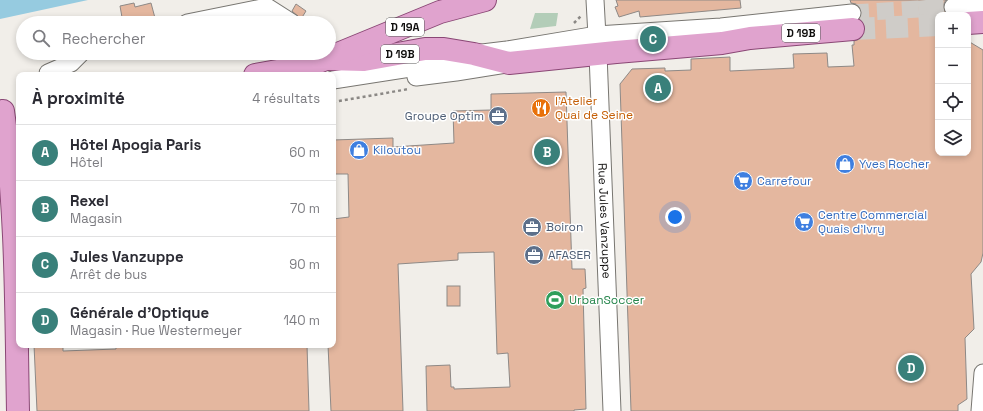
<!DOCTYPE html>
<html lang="fr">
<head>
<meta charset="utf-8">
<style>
	body { margin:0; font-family:"Space Grotesk",sans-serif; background:#f2f2f3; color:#2b2b33 }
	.controls { position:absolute; right:12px; top:12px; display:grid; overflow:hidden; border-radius:8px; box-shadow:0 2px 6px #0003 }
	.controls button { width:36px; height:36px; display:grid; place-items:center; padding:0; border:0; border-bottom:1px solid #e1e1e2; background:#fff; color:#2b2b33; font:20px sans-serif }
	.you { position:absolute; left:675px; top:217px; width:14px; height:14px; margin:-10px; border:3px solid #fff; border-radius:50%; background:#1a73e8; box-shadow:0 0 0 6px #1a73e833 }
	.badge { display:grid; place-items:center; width:26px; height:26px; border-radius:50%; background:#39807a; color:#fff; font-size:13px; font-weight:700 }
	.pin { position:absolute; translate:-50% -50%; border:2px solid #fff; box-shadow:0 1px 4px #0006 }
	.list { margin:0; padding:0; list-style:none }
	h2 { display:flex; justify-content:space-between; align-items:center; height:52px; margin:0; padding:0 16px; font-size:17px }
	h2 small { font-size:13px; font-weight:400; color:#7c7c81 }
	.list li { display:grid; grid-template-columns:26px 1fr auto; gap:12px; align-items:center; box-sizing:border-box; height:56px; padding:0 16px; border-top:1px solid #e1e1e2 }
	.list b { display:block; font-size:15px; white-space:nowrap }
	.list p { margin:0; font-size:13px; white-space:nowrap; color:#7c7c81 }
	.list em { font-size:13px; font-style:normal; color:#7c7c81 }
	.icon { flex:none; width:22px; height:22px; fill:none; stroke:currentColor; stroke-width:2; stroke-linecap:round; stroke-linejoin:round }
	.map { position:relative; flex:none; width:983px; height:411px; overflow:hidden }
	.search { position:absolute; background:#fff; box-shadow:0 2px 6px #0003; left:16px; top:16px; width:320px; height:44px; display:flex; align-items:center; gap:10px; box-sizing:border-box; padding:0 14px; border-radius:22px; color:#7c7c81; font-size:15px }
	.panel { position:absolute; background:#fff; box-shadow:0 2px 6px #0003; left:16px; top:72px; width:320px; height:276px; border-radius:8px }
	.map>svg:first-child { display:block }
	.green { fill:#b3cdb8 }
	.water { fill:#96cbe0 }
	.building { fill:#e4b79f; stroke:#8e8986 }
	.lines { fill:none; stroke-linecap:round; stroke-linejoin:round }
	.minor-tunnel { stroke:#cfccc8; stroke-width:17; stroke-dasharray:17 8; stroke-linecap:butt }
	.major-tunnel { stroke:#cfccc8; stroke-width:22; stroke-dasharray:22 11; stroke-linecap:butt }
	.minor-casing { stroke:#787671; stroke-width:19 }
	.major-casing { stroke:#8a4775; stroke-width:24 }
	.path { stroke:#8b8885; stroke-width:2.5; stroke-dasharray:3 3; stroke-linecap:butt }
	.minor { stroke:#fff; stroke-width:17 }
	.major { stroke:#e0a3ce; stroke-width:22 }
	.labels { text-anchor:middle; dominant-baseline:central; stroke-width:3; stroke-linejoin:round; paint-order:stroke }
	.shield { fill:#fff; stroke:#575656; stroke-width:1 }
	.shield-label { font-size:11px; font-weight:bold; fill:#0f0e0d }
	.food-label { font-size:12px; fill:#c56008; stroke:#fff; text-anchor:start }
	.service-label { font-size:12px; fill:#4e5e75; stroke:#fff; text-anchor:start }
	.shop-label { font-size:12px; fill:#366cbe; stroke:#fff; text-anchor:start }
	.street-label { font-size:12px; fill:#0f0e0d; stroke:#fff }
	.leisure-label { font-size:12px; fill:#27864d; stroke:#fff; text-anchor:start }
</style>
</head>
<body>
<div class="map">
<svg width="983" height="411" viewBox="0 0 983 411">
	<rect width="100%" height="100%" fill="#f1eee9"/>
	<path class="green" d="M535,13h23l-2,13 -26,3z"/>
	<path class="water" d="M0,0h88l-88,19z"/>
	<g class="building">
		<path d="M616,0h124l1,8 -101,9 -1,-6 -20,6 -4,-10 3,-1z"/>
		<path d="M850,0h96l-2,3 -1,5 4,7h-9v138h30v-112l15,9v203l-2,9 -10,12 3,55 -9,9 2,61 -9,6v6h-327l-11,-327 12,-15 33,-1v3l26,-1v-11l39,-2v14l64,-3 -1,-14 34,-1 1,14 26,-1 -2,-21h2v-4l6,-2 4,-4 1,-7 -2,-6 -3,-3 2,-7 -2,-5 -4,-3 -5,-1z"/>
		<path d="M134,3l1,4 16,-4 4,15 -20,5h-12l-3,-17z"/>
		<path d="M296,4l10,7 -5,8 -9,-8z"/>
		<path d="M566,92l6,177h13l1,19 -3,1 3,120 -12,1v1h-147l-1,-45 24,-1 1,22h3v2l56,-2 -2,-34 -11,1 -3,-102 -36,1v7l-60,4 5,147h-72l-3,-66h5v-126l16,-2 -1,-43h-15v-34l60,-2v9l61,-4 -1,-32 38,-1v-16z"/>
		<rect x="447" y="286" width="13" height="20"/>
		<path d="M34,345h29v6l53,-2v-4h191l2,66h-272z"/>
	</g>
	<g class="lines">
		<g class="minor-tunnel">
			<path d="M926,0l3,25"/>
			<path d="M852,13l101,-6"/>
		</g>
		<path class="major-tunnel" d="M853,29l85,-4"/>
		<g class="minor-casing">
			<g id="minor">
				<path id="s1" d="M595,0l3,54 14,357"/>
				<path d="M953,7l30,-2"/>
				<path d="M187,23l80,-16 25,16"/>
				<path d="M48,73l23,-10 10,-10"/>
				<path d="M416,77l40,-5 50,-8"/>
				<path d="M333,80l90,-14 51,-12 33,-4 90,-15 124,-8 131,-14"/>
				<path d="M980,411l3,-38"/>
			</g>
		</g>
		<g class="major-casing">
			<g id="major">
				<path d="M968,23l15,-1"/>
				<path d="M326,59l38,1 61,-11h19l30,5 35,9 107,-11 106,-9 28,-5 103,-9"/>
				<path d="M255,75l56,-10 129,-53 45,-12"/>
				<path d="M3,111c14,99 13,200 15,300"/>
			</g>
		</g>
		<g class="path">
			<path d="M574,23l8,-8"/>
			<path d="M333,102l76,-13"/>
		</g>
		<use href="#minor" class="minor"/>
		<use href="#major" class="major"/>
	</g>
	<defs>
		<g id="restaurant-disc" transform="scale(1)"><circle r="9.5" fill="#e8710a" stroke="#fff"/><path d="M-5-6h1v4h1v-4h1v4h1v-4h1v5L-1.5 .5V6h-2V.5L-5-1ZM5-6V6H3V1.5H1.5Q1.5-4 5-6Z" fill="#fff"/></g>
		<g id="office-disc" transform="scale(1)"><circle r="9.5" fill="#5c6f8a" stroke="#fff"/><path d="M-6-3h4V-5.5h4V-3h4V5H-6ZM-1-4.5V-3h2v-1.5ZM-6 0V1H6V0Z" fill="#fff"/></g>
		<g id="shop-disc" transform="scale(1)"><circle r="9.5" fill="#3f7fe0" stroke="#fff"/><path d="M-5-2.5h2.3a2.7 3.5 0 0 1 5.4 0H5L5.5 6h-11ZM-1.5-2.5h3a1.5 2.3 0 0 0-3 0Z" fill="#fff"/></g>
		<g id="supermarket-disc" transform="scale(1)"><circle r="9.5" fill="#3f7fe0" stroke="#fff"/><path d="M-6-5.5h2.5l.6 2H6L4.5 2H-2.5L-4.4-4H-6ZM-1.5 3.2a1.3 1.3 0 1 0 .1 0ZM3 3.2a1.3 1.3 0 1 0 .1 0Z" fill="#fff"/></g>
		<g id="stadium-disc" transform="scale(1)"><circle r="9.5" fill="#2e9e5b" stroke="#fff"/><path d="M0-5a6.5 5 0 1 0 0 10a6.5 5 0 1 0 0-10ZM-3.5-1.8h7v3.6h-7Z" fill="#fff"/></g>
	</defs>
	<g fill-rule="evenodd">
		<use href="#restaurant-disc" x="541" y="108"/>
		<use href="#office-disc" x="498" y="116"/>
		<use href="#shop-disc" x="359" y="150"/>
		<use href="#shop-disc" x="845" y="164"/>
		<use href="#supermarket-disc" x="743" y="181"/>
		<use href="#supermarket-disc" x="804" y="222"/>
		<use href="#office-disc" x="532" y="227"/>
		<use href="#office-disc" x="534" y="255"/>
		<use href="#stadium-disc" x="555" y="300"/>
	</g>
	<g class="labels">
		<g class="shield">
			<rect x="386" y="18" width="38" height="18" rx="3"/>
			<rect x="782" y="24" width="38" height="18" rx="3"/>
			<rect x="381" y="45" width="38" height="18" rx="3"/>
		</g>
		<g class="shield-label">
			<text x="405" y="27">D 19A</text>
			<text x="801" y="33">D 19B</text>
			<text x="400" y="54">D 19B</text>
		</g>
		<g class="food-label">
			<text x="555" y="101">l’Atelier<tspan x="555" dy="14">Quai de Seine</tspan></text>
		</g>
		<g class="service-label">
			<text x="484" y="116" text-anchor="end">Groupe Optim</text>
			<text x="546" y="227">Boiron</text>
			<text x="548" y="255">AFASER</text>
		</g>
		<g class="shop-label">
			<text x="373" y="150">Kiloutou</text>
			<text x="859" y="164">Yves Rocher</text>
			<text x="757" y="181">Carrefour</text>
			<text x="818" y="215">Centre Commercial<tspan x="818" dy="14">Quais d'Ivry</tspan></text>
		</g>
		<g class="street-label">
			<text stroke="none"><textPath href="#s1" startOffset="221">Rue Jules Vanzuppe</textPath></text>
		</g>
		<g class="leisure-label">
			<text x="569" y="300">UrbanSoccer</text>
		</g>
	</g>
</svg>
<div class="controls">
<button>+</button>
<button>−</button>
<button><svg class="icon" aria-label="locate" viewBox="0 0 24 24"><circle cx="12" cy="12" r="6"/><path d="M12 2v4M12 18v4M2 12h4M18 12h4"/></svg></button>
<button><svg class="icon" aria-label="layers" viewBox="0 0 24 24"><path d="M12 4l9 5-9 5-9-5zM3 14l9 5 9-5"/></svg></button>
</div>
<div class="you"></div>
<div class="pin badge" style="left:658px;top:88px">A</div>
<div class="pin badge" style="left:547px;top:152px">B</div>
<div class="pin badge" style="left:653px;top:39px">C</div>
<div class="pin badge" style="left:911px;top:368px">D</div>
<div class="search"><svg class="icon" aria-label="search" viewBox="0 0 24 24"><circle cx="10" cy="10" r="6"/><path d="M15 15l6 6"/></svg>Rechercher</div>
<section class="panel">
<h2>À proximité<small>4 résultats</small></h2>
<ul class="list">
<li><span class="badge">A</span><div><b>Hôtel Apogia Paris</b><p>Hôtel</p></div><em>60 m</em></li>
<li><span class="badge">B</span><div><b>Rexel</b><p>Magasin</p></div><em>70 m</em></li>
<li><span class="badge">C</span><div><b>Jules Vanzuppe</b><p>Arrêt de bus</p></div><em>90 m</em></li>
<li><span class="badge">D</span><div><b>Générale d'Optique</b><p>Magasin · Rue Westermeyer</p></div><em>140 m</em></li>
</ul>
</section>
</div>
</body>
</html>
